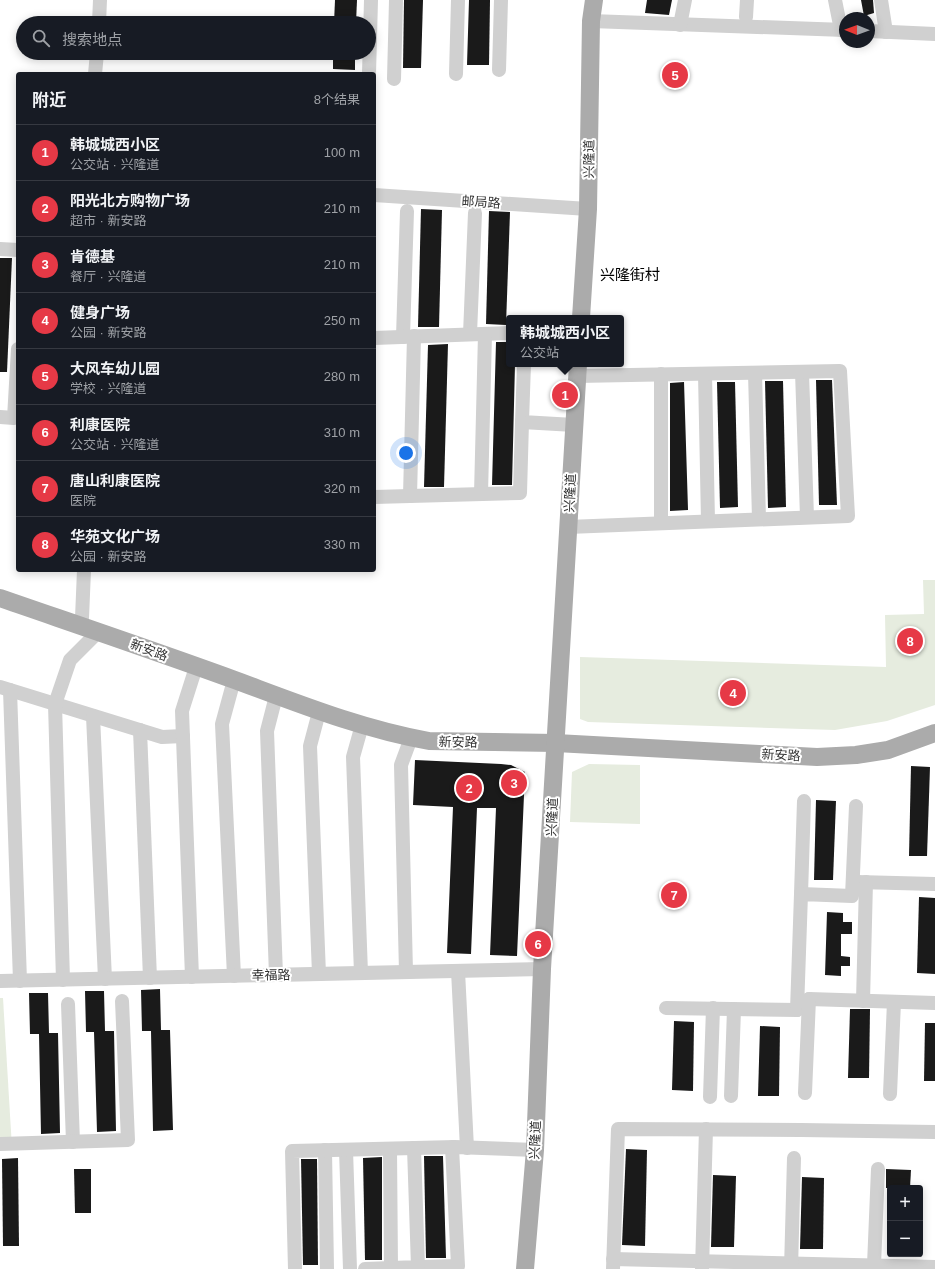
<!DOCTYPE html>
<html lang="zh">
<head>
<meta charset="utf-8">
<style>
	body { margin:0; font-family:Arial,"Noto Sans SC",sans-serif; background:#242831; color:#f1f3f6 }
	.controls { position:absolute; right:12px; bottom:12px; display:grid; overflow:hidden; border-radius:4px; box-shadow:0 2px 10px #0003 }
	.controls button { width:36px; height:36px; display:grid; place-items:center; padding:0; border:0; border-bottom:1px solid #363941; background:#171b24; color:#f1f3f6; font:20px sans-serif }
	.compass { position:absolute; left:839px; top:12px; width:36px; height:36px; border-radius:50%; background:#171b24; box-shadow:0 2px 10px #0003; rotate:271deg }
	.you { position:absolute; left:406px; top:453px; width:14px; height:14px; margin:-10px; border:3px solid #fff; border-radius:50%; background:#1a73e8; box-shadow:0 0 0 6px #1a73e833 }
	.badge { display:grid; place-items:center; width:26px; height:26px; border-radius:50%; background:#e63946; color:#fff; font-size:13px; font-weight:700 }
	.pin { position:absolute; translate:-50% -50%; border:2px solid #fff; box-shadow:0 1px 4px #0006 }
	.popup { position:absolute; left:506px; top:315px; width:118px; height:52px; box-sizing:border-box; display:grid; place-content:center; border-radius:4px; background:#171b24; filter:drop-shadow(0 1px 3px #0005); font-size:13px; white-space:nowrap; color:#9ea1a6 }
	.popup b { font-size:15px; color:#f1f3f6 }
	.popup::after { content:''; position:absolute; left:50%; top:100%; margin-left:-8px; border:8px solid transparent; border-top-color:#171b24 }
	.list { margin:0; padding:0; list-style:none }
	h2 { display:flex; justify-content:space-between; align-items:center; height:52px; margin:0; padding:0 16px; font-size:17px }
	h2 small { font-size:13px; font-weight:400; color:#9ea1a6 }
	.list li { display:grid; grid-template-columns:26px 1fr auto; gap:12px; align-items:center; box-sizing:border-box; height:56px; padding:0 16px; border-top:1px solid #363941 }
	.list b { display:block; font-size:15px; white-space:nowrap }
	.list p { margin:0; font-size:13px; white-space:nowrap; color:#9ea1a6 }
	.list em { font-size:13px; font-style:normal; color:#9ea1a6 }
	.icon { flex:none; width:22px; height:22px; fill:none; stroke:currentColor; stroke-width:2; stroke-linecap:round; stroke-linejoin:round }
	.map { position:relative; flex:none; width:935px; height:1269px; overflow:hidden }
	.search { position:absolute; background:#171b24; box-shadow:0 2px 10px #0003; left:16px; top:16px; width:360px; height:44px; display:flex; align-items:center; gap:10px; box-sizing:border-box; padding:0 14px; border-radius:22px; color:#9ea1a6; font-size:15px }
	.panel { position:absolute; background:#171b24; box-shadow:0 2px 10px #0003; left:16px; top:72px; width:360px; height:500px; border-radius:4px }
	.map>svg:first-child { display:block }
	.green { fill:#e6ecdf }
	.building { fill:#1a1a1a }
	.lines { fill:none; stroke-linecap:round; stroke-linejoin:round }
	.minor { stroke:#d0d0d0; stroke-width:14 }
	.major { stroke:#ababab; stroke-width:18 }
	.labels { text-anchor:middle; dominant-baseline:central; stroke-width:4; stroke-linejoin:round; paint-order:stroke }
	.street-label { font-size:13px; fill:#333; stroke:#fff }
	.quarter-label { font-size:15px; fill:#000; stroke:#fff }
</style>
</head>
<body>
<div class="map">
<svg width="935" height="1269" viewBox="0 0 935 1269">
	<rect width="100%" height="100%" fill="#fff"/>
	<g class="green">
		<path d="M923,580h12v125l-48,16 -52,9 -247,-8 -8,-3v-62l306,10 -1,-52 39,-1z"/>
		<path d="M589,764l51,1v59l-70,-2 2,-50z"/>
		<path d="M0,998h3l9,150 -12,1z"/>
	</g>
	<g class="building">
		<path d="M335,0h22l-1,23h-22z"/>
		<path d="M404,0h19l-2,68h-18z"/>
		<path d="M469,0h21l-1,65h-22z"/>
		<path d="M647,0h25l-3,15 -24,-2z"/>
		<path d="M861,0h12l1,13 -10,3z"/>
		<path d="M333,53h22v17l-22,-1z"/>
		<path d="M421,209l21,1 -3,117h-21z"/>
		<path d="M489,211l21,1 -4,113 -20,-1z"/>
		<path d="M0,258h12l-5,114h-7z"/>
		<path d="M496,342h13v22h6l-3,121h-20z"/>
		<path d="M448,344l-4,143h-20l4,-142z"/>
		<path d="M816,380h16l5,125h-18z"/>
		<path d="M765,381h18l3,126 -18,1z"/>
		<path d="M684,382l4,128 -18,1v-128z"/>
		<path d="M717,382h18l3,125 -18,1z"/>
		<path d="M415,760l86,4 10,1 14,7 -8,184 -27,-1 6,-147h-19l-6,146 -24,-1 6,-146 -40,-2z"/>
		<path d="M911,766l19,1 -3,89h-18z"/>
		<path d="M816,800l20,1 -3,79h-19z"/>
		<path d="M919,897l16,1v76l-18,-1z"/>
		<path d="M827,912l16,1v9h9v12h-11v22l9,1v9h-9v10l-16,-1z"/>
		<path d="M160,989l1,41h9l3,100 -20,1 -2,-100h-9l-1,-41z"/>
		<path d="M85,991h19l1,40h9l2,100 -19,1 -3,-100h-8z"/>
		<path d="M29,993h19l1,40h9l2,100 -19,1 -2,-100h-9z"/>
		<path d="M850,1009h20l-1,69h-21z"/>
		<path d="M674,1021l20,1 -1,69 -21,-1z"/>
		<path d="M925,1023h10v58h-11z"/>
		<path d="M760,1026l20,1 -1,69h-21z"/>
		<path d="M626,1149l21,1 -2,96 -23,-1z"/>
		<path d="M424,1156h19l3,102h-20z"/>
		<path d="M382,1157v103h-17l-2,-102z"/>
		<path d="M18,1158l1,88h-16l-1,-87z"/>
		<path d="M301,1159h16l1,106h-15z"/>
		<path d="M74,1169h17v44h-16z"/>
		<path d="M886,1169l25,1 -1,18h-24z"/>
		<path d="M713,1175l23,1 -2,71h-23z"/>
		<path d="M802,1177l22,1 -1,71h-23z"/>
	</g>
	<g class="lines">
		<g class="minor">
			<path d="M835,0l6,30"/>
			<path d="M881,0l5,32"/>
			<path d="M746,17l1,-17"/>
			<path d="M591,21l254,9"/>
			<path d="M99,23l1,-23"/>
			<path d="M680,25l5,-25"/>
			<path d="M869,31l66,3"/>
			<path d="M499,70l2,-70"/>
			<path d="M95,74l2,-21"/>
			<path d="M369,74l2,-74"/>
			<path d="M456,74l2,-74"/>
			<path d="M394,79l2,-79"/>
			<path d="M374,195l214,14"/>
			<path d="M0,249l18,1"/>
			<path d="M470,334l5,-121"/>
			<path d="M403,337l4,-126"/>
			<path d="M374,338l135,-5"/>
			<path d="M524,364l-2,58 52,3"/>
			<path d="M802,372l5,145"/>
			<path d="M755,373l4,146"/>
			<path d="M661,374v149"/>
			<path d="M705,374l3,147"/>
			<path d="M0,417l14,1 4,-69"/>
			<path d="M481,494l4,-160"/>
			<path d="M410,496l4,-160"/>
			<path d="M374,497l146,-4 2,-71"/>
			<path d="M568,527l280,-11 -8,-145 -263,5"/>
			<path d="M82,618l2,-48"/>
			<path d="M234,680l-12,44 12,252"/>
			<path d="M0,687l162,50 21,-1"/>
			<path d="M10,690l10,291"/>
			<path d="M276,696l-9,35 9,244"/>
			<path d="M319,712l-9,34 9,228"/>
			<path d="M93,716l12,263"/>
			<path d="M140,730l10,248"/>
			<path d="M857,882l78,2"/>
			<path d="M801,894l3,-93"/>
			<path d="M458,971l9,177"/>
			<path d="M406,972l-5,-207 10,-27"/>
			<path d="M361,973l-8,-216 9,-32"/>
			<path d="M192,977l-10,-266 14,-44"/>
			<path d="M63,980l-8,-276 15,-44 28,-28"/>
			<path d="M0,981l542,-12"/>
			<path d="M863,1001l3,-119"/>
			<path d="M68,1004l5,138"/>
			<path d="M666,1008l131,2 12,-11 126,4"/>
			<path d="M797,1010l4,-116 51,2 4,-90"/>
			<path d="M805,1093l4,-94"/>
			<path d="M890,1094l4,-92"/>
			<path d="M731,1096l3,-87"/>
			<path d="M710,1097l3,-89"/>
			<path d="M0,1144l128,-4 -6,-139"/>
			<path d="M390,1149l1,119"/>
			<path d="M325,1150l2,119"/>
			<path d="M346,1150l4,119"/>
			<path d="M613,1259l322,8"/>
			<path d="M874,1265l4,-96"/>
			<path d="M423,1267l35,-1 -6,-119"/>
			<path d="M295,1269l-3,-118 163,-4 80,3"/>
			<path d="M365,1269l53,-2 -4,-119"/>
			<path d="M613,1269l5,-140 183,1 134,2"/>
			<path d="M702,1269l4,-140"/>
			<path d="M791,1269l3,-111"/>
		</g>
		<g class="major">
			<path d="M581,318l7,-109 3,-188 3,-21"/>
			<path d="M0,598c78,27 155,53 232,81 65,24 129,50 197,62l127,2 261,14 39,-2 32,-5 47,-17"/>
			<path d="M525,1269l10,-119 7,-181 36,-605"/>
		</g>
	</g>
	<g class="labels">
		<g class="street-label">
			<text transform="translate(589 159) rotate(-89)">兴隆道</text>
			<text transform="translate(481 202) rotate(4)">邮局路</text>
			<text transform="translate(570 493) rotate(-87)">兴隆道</text>
			<text transform="translate(149 650) rotate(20)">新安路</text>
			<text transform="translate(458 742) rotate(1)">新安路</text>
			<text transform="translate(781 755) rotate(3)">新安路</text>
			<text transform="translate(552 817) rotate(-87)">兴隆道</text>
			<text transform="translate(271 975) rotate(-1)">幸福路</text>
			<text transform="translate(535 1140) rotate(-87)">兴隆道</text>
		</g>
		<g class="quarter-label">
			<text x="630" y="274">兴隆街村</text>
		</g>
	</g>
</svg>
<div class="controls">
<button>+</button>
<button>−</button>
</div>
<svg class="compass" viewBox="-18 -18 36 36"><path d="M0-13l5 13h-10z" fill="#e53935"/><path d="M0 13l5-13h-10z" fill="#9ea1a6"/></svg>
<div class="you"></div>
<div class="pin badge" style="left:565px;top:395px">1</div>
<div class="popup"><b>韩城城西小区</b>公交站</div>
<div class="pin badge" style="left:469px;top:788px">2</div>
<div class="pin badge" style="left:514px;top:783px">3</div>
<div class="pin badge" style="left:733px;top:693px">4</div>
<div class="pin badge" style="left:675px;top:75px">5</div>
<div class="pin badge" style="left:538px;top:944px">6</div>
<div class="pin badge" style="left:674px;top:895px">7</div>
<div class="pin badge" style="left:910px;top:641px">8</div>
<div class="search"><svg class="icon" aria-label="search" viewBox="0 0 24 24"><circle cx="10" cy="10" r="6"/><path d="M15 15l6 6"/></svg>搜索地点</div>
<section class="panel">
<h2>附近<small>8个结果</small></h2>
<ul class="list">
<li><span class="badge">1</span><div><b>韩城城西小区</b><p>公交站 · 兴隆道</p></div><em>100 m</em></li>
<li><span class="badge">2</span><div><b>阳光北方购物广场</b><p>超市 · 新安路</p></div><em>210 m</em></li>
<li><span class="badge">3</span><div><b>肯德基</b><p>餐厅 · 兴隆道</p></div><em>210 m</em></li>
<li><span class="badge">4</span><div><b>健身广场</b><p>公园 · 新安路</p></div><em>250 m</em></li>
<li><span class="badge">5</span><div><b>大风车幼儿园</b><p>学校 · 兴隆道</p></div><em>280 m</em></li>
<li><span class="badge">6</span><div><b>利康医院</b><p>公交站 · 兴隆道</p></div><em>310 m</em></li>
<li><span class="badge">7</span><div><b>唐山利康医院</b><p>医院</p></div><em>320 m</em></li>
<li><span class="badge">8</span><div><b>华苑文化广场</b><p>公园 · 新安路</p></div><em>330 m</em></li>
</ul>
</section>
</div>
</body>
</html>
